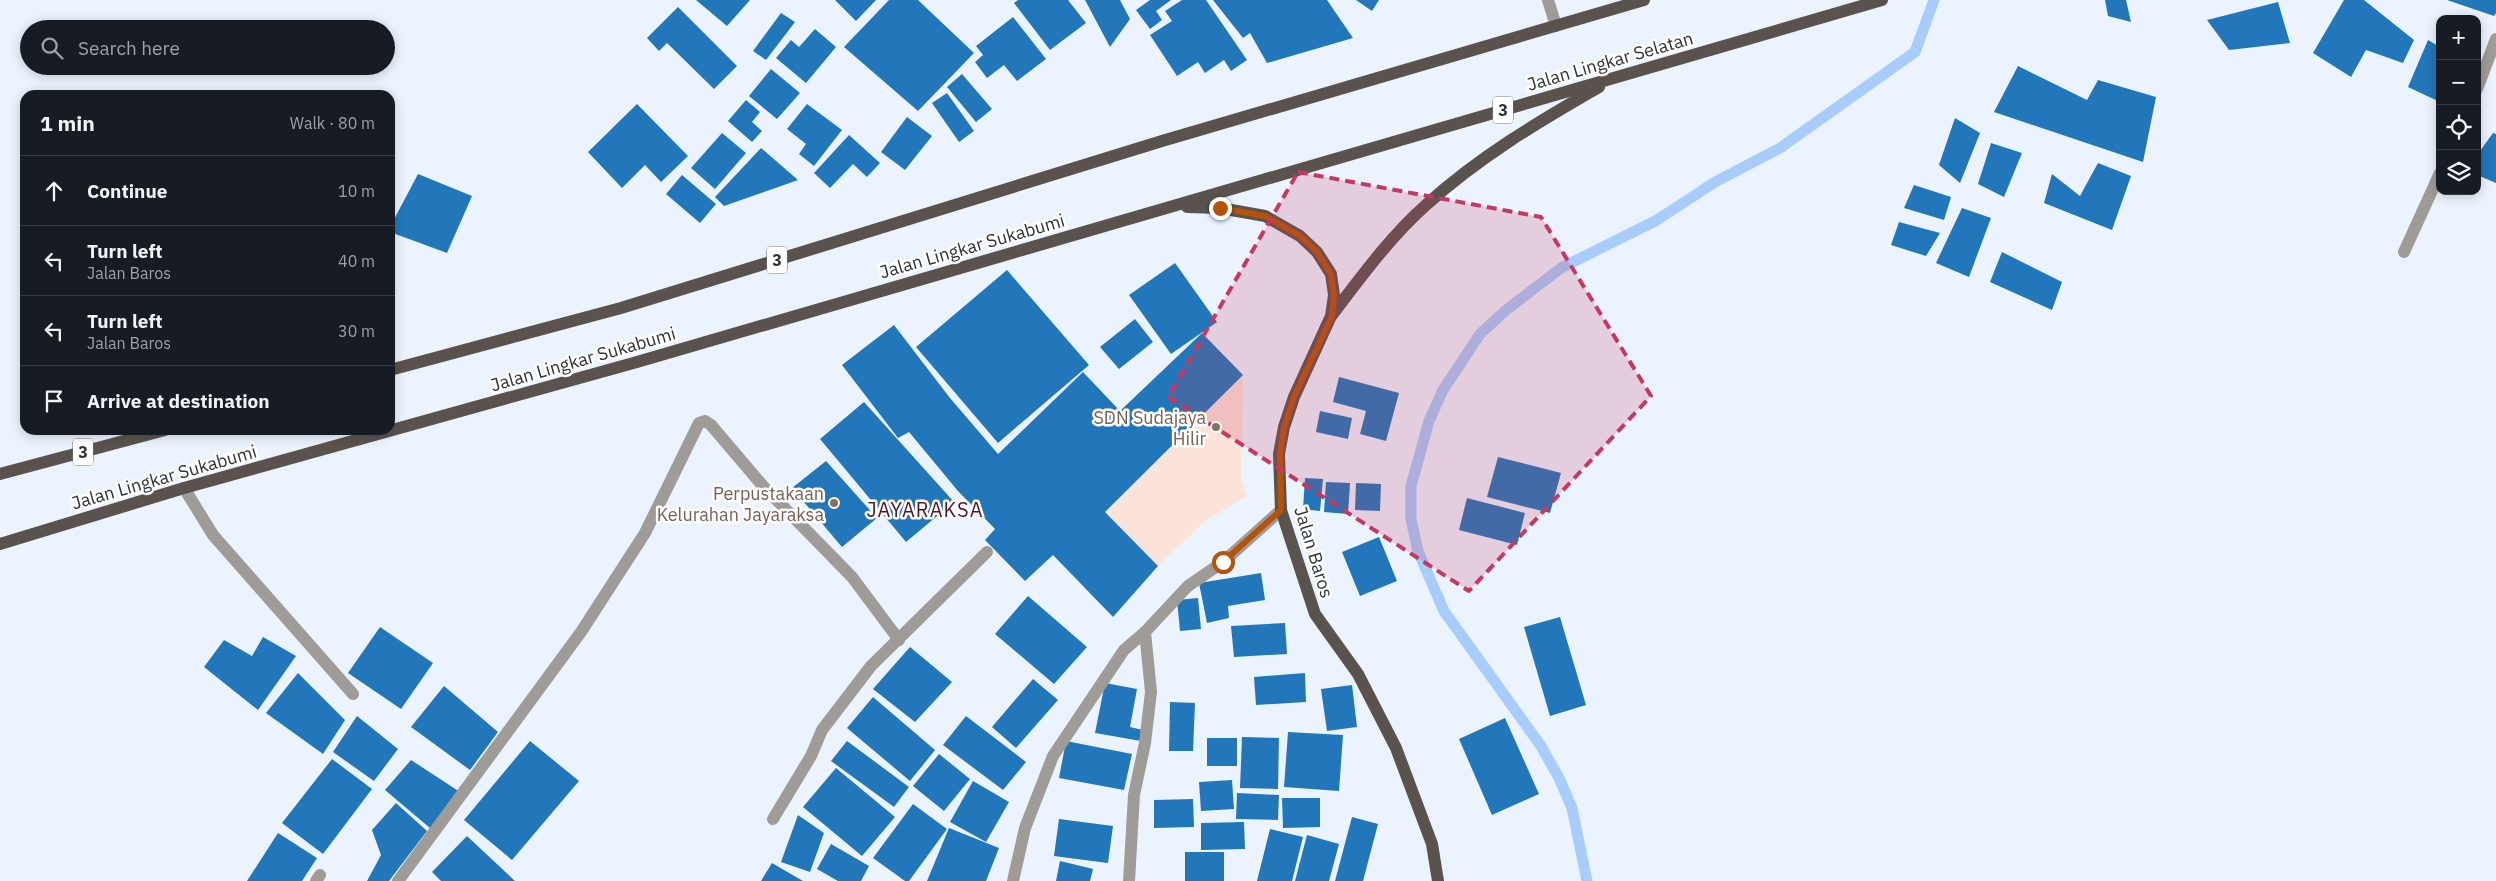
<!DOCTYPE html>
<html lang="en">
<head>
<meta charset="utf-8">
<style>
	body { margin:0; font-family:"IBM Plex Sans",sans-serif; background:#20242c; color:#f1f3f6 }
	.controls { position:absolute; right:15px; top:15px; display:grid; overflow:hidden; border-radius:10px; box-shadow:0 2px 12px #0003 }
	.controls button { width:45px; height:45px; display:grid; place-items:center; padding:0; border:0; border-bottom:1px solid #363941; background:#171b24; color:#f1f3f6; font:25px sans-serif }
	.stop { position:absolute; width:15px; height:15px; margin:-11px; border:4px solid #b45309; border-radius:50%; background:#fff }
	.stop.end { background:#b45309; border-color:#fff; box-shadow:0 1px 5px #0008 }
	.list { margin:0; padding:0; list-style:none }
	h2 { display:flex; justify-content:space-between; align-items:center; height:65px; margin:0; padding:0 20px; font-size:21px }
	h2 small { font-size:16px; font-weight:400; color:#9ea1a6 }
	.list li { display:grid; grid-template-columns:32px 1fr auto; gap:15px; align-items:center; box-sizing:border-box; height:70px; padding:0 20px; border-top:1px solid #363941 }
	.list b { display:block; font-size:19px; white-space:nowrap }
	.list p { margin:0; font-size:16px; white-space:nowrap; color:#9ea1a6 }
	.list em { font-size:16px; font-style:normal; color:#9ea1a6 }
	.icon { flex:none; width:28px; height:28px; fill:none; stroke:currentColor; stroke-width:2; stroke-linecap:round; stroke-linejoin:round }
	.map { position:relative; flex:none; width:2496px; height:881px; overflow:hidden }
	.search { position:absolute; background:#171b24; box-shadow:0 2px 12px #0003; left:20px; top:20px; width:375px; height:55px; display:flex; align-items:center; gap:12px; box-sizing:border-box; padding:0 18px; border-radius:28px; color:#9ea1a6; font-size:19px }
	.panel { position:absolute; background:#171b24; box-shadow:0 2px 12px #0003; left:20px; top:90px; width:375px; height:345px; border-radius:15px }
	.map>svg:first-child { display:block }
	.education { fill:#fbe3d9 }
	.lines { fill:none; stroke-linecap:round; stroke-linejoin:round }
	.stream { stroke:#a8ccfc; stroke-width:11 }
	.building { fill:#2177ba }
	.lane { stroke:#9f9b97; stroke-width:12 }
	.street { stroke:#9f9b97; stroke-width:12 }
	.primary { stroke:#5a534d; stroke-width:12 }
	.route { stroke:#b45309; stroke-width:6 }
	.marked { fill:#c73860; fill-opacity:0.2; stroke:#c73860; stroke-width:4; stroke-dasharray:10 6; stroke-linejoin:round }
	.education-dot { fill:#8d6e63; stroke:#fff; stroke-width:2 }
	.labels { text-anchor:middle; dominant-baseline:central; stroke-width:5; stroke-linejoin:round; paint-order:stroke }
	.shield { fill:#fff; stroke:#6d7072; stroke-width:1 }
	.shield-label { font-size:16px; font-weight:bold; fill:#2f3236 }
	.street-label { font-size:18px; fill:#2f3236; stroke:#fff }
	.education-label { font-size:18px; fill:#785e54; stroke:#fff; text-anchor:end }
	.quarter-label { font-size:20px; letter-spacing:1px; fill:#581427; stroke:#fff }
</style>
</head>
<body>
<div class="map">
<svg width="2496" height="881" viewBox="0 0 2496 881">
	<rect width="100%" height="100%" fill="#ebf4fe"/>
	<path class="education" d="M1243,375l-2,104 6,17 -42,25 -47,45 -53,-54z"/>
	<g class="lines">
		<path class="stream" d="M1587,881l-15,-73 -13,-30 -18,-32 -97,-135 -26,-60 -7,-32v-33l18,-65 14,-31 37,-56 25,-23 56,-43 96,-48 58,-38 65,-34 135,-96 19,-52"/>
	</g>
	<g class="building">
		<path d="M696,0h54l-23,26z"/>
		<path d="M835,0h41l-20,21z"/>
		<path d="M889,0h29l56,53 -56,58 -74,-64z"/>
		<path d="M1018,0h50l18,23 -36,27 -36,-47z"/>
		<path d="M1085,0h35l10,19 -20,28z"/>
		<path d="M1150,0h21l-15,11 6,9 -12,9 -14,-19z"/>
		<path d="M1182,0h24l41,60 -16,11 -7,-11 -19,13 -7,-11 -21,14 -27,-41 22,-14 -7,-10z"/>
		<path d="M1213,0h114l26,38 -86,25 -17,-30 -7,5z"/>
		<path d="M1356,0h23l-7,11z"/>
		<path d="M2105,0h21l5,22 -23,-6z"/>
		<path d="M2344,0h20l50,40 -11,23 -37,-13 -15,27 -38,-24z"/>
		<path d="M2447,0h49v13l-2,3z"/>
		<path d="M2278,2l12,41 -61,7 -22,-30z"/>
		<path d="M678,7l59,59 -23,23 -47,-46 -8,8 -12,-13z"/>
		<path d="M781,13l14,9 -29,38 -13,-9z"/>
		<path d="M1013,17l33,42 -29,22 -13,-16 -17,13 -12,-16 8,-7 -7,-9z"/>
		<path d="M815,29l21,18 -30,36 -30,-25 15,-18 8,7z"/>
		<path d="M2428,40l12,7v55l-32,-15z"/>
		<path d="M2018,66l69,34 11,-20 58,17 -13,65 -149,-50z"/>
		<path d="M771,69l29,24 -23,26 -28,-23z"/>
		<path d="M962,74l30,35 -16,13 -29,-35z"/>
		<path d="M947,93l27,38 -15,11 -27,-39z"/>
		<path d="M746,100l14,12 -8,10 10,9 -10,11 -24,-21z"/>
		<path d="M637,104l51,52 -27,26 -16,-17 -23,23 -34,-36z"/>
		<path d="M807,104l35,26 -28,36 -15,-12 7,-10 -19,-15z"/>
		<path d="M907,117l25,19 -27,34 -24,-18z"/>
		<path d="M1955,118l25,15 -20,50 -21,-18z"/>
		<path d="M722,133l24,20 -31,36 -24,-21z"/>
		<path d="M2493,133l3,1v49l-19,-8v-20z"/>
		<path d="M849,135l31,28 -13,14 -14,-13 -23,24 -16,-15z"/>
		<path d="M1991,143l31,10 -18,44 -26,-13z"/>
		<path d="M761,148l37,32 -74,26 -9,-9z"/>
		<path d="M2098,163l33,13 -19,54 -68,-27 8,-29 28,22z"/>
		<path d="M418,174l54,22 -25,57 -57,-21v-5z"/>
		<path d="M682,175l34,29 -16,19 -34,-29z"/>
		<path d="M1914,185l37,12 -7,23 -40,-12z"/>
		<path d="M1962,208l29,10 -22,59 -33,-14z"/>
		<path d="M1899,222l41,11 -14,23 -35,-11z"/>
		<path d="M2002,252l60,30 -10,28 -62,-28z"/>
		<path d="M1175,263l42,59 -46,32 -42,-59z"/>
		<path d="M1007,270l82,95 -91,78 -82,-96z"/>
		<path d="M1135,319l18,23 -34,27 -19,-22z"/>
		<path d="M894,325l56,73 48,56 85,-82 37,39 82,-78 41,42 -138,137 53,54 -45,51 -60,-62 -28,26 -40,-41 10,-11 -37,-38 -49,-59 -11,6 -56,-73z"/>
		<path d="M1339,377l60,16 -13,48 -26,-7 6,-23 -33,-9z"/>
		<path d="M864,402l90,100 -48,40 -86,-103z"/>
		<path d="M1320,411l32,7 -4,21 -32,-7z"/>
		<path d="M1498,457l63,16 -11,40 -63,-16z"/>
		<path d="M826,461l51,57 -35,29 -50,-59z"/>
		<path d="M1305,478l18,1 -3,32 -17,-2z"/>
		<path d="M1326,482l24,1 -2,31 -24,-2z"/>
		<path d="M1356,483l25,1 -1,27 -25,-1z"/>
		<path d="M1467,498l58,15 -8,32 -58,-15z"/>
		<path d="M1379,537l18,44 -37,15 -18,-44z"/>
		<path d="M1261,573l4,27 -37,6 1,12 -22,5 -8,-40z"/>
		<path d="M1028,596l59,51 -33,37 -59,-50z"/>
		<path d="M1198,598l3,31 -21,2 -3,-31z"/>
		<path d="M1560,617l26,88 -36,11 -26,-89z"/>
		<path d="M1285,623l2,31 -53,3 -3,-31z"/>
		<path d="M380,627l53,36 -32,46 -53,-36z"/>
		<path d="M263,637l33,19 -38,54 -54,-43 20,-27 28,16z"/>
		<path d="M910,647l42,35 -37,40 -42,-33z"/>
		<path d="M298,673l47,47 -22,34 -57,-41z"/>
		<path d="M1305,673l1,29 -50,3 -2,-28z"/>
		<path d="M1033,679l25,21 -42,48 -24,-21z"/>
		<path d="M1105,683l32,6 -7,38 13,3 -2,11 -46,-8z"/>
		<path d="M1352,685l5,42 -30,4 -6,-42z"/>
		<path d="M444,686l54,46 -28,38 -59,-43z"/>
		<path d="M873,697l62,53 -25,31 -63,-53z"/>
		<path d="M1170,702l25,1 -2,48h-24z"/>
		<path d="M357,716l41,33 -24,32 -41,-29z"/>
		<path d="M966,716l60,46 -23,28 -60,-45z"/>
		<path d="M1505,718l34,76 -47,21 -33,-76z"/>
		<path d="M1288,732l55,3 -4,56 -55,-4z"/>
		<path d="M1242,737l37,1 -1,51 -38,-1z"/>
		<rect x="1207" y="738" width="30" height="28"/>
		<path d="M530,741l49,40 -67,79 -48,-40z"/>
		<path d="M847,741l62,46 -15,20 -63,-46z"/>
		<path d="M1066,741l66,13 -8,36 -65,-12z"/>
		<path d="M939,754l31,25 -26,32 -31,-25z"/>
		<path d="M332,759l40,30 -49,65 -41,-31z"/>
		<path d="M411,760l49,32 -30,36 -45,-38z"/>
		<path d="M836,768l59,49 -33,39 -59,-49z"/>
		<path d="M1232,780l2,29 -33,2 -2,-29z"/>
		<path d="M973,781l36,21 -23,40 -36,-20z"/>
		<path d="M1237,793l42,2 -1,25 -42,-1z"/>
		<path d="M1282,798h38v29l-37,1z"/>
		<path d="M1193,799l1,28 -40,1v-28z"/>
		<path d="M396,803l31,28 -38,50h-22l14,-26 -9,-25z"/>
		<path d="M913,804l34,25 -38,52h-4l-32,-23z"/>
		<path d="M798,815l26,18 -14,39 -29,-10z"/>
		<path d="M1352,817l26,7 -15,57h-28z"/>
		<path d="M1059,819l54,7 -5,37 -54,-7z"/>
		<path d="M1244,822l1,27 -44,1v-27z"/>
		<path d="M949,828l50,20 -13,33h-59z"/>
		<path d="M1270,829l33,8 -11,44h-35z"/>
		<path d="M278,833l39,25 -15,23h-55z"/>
		<path d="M1307,835l32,9 -10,37h-34z"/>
		<path d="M467,836l48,45h-74l-9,-9z"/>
		<path d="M831,844l38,22 -8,15h-23l-21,-12z"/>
		<rect x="1185" y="852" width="39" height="29"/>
		<path d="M1060,861l33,8 -3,12h-34z"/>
		<path d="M772,863l31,18h-42z"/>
	</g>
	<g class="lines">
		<g class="lane">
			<path d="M1548,0l8,26"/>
			<path d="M184,488l29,47 140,159"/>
		</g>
		<g class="street">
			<path d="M2477,89l19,-50"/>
			<path d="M2404,252l36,-79"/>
			<path d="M773,819l38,-63 11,-26 49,-64 116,-114"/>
			<path d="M316,881l4,-6"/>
			<path d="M398,881l183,-249 64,-99 54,-110 6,-2 6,4 52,61 89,91 47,63"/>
			<path d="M1013,881l12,-53 28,-72 71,-106 21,-18 43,-46 35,-24 58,-52"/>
			<path d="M1129,881l5,-86 11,-52 6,-51 -6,-60"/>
		</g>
		<g class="primary">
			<path d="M1187,207l33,1 45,8 35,20 17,16 14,22 3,21 -3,21 -37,81 -10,30 -5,27 2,56 34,104 43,60 38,74 36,96 6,37"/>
			<path d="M1332,315c29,-38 58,-78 94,-110 53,-48 112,-83 173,-118"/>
			<path d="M390,370l231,-62 541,-167 482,-141"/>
			<path d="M0,474l165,-44"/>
			<path d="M0,544l184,-56 453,-126 1245,-362"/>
		</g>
	</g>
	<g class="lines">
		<path class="route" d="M1220,208l45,8 35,20 17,16 14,22 3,21 -2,21 -38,81 -10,31 -4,26 1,56 -58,52"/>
	</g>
	<path class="marked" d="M1298,172l243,45 110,179 -182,195 -301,-194z"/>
	<g class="education-dot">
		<circle cx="1216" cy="427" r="5"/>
		<circle cx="834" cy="503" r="5"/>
	</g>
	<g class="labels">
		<g class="shield">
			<rect x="1493" y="96.5" width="20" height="27" rx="4"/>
			<rect x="767" y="246.5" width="20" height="27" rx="4"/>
			<rect x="73" y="438.5" width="20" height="27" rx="4"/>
		</g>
		<g class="shield-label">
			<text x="1503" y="110">3</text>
			<text x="777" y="260">3</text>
			<text x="83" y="452">3</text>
		</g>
		<g class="street-label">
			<text transform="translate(1610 61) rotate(-16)">Jalan Lingkar Selatan</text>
			<text transform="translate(972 246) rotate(-16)">Jalan Lingkar Sukabumi</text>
			<text transform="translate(583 359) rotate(-16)">Jalan Lingkar Sukabumi</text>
			<text transform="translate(164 477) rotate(-16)">Jalan Lingkar Sukabumi</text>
			<text transform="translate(1314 552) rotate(73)">Jalan Baros</text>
		</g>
		<g class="education-label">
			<text x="1206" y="417">SDN Sudajaya<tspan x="1206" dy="21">Hilir</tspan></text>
			<text x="824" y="493">Perpustakaan<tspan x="824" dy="21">Kelurahan Jayaraksa</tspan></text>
		</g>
		<g class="quarter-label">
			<text x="925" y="509">JAYARAKSA</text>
		</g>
	</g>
</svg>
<div class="controls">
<button>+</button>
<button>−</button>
<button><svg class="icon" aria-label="locate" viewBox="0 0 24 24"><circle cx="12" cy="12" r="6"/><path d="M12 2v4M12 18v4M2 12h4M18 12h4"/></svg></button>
<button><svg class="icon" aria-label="layers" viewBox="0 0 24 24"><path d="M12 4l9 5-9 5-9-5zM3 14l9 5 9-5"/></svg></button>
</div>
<div class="stop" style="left:1223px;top:562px"></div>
<div class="stop end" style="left:1220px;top:208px"></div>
<div class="search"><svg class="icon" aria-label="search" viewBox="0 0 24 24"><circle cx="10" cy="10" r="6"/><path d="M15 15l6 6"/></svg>Search here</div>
<section class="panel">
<h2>1 min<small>Walk · 80 m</small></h2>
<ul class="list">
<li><svg class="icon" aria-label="ahead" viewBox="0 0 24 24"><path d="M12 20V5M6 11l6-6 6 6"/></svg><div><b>Continue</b></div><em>10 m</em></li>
<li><svg class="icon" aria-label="left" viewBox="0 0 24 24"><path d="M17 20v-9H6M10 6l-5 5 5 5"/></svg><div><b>Turn left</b><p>Jalan Baros</p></div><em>40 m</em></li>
<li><svg class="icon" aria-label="left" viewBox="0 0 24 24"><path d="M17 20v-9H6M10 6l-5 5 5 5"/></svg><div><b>Turn left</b><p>Jalan Baros</p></div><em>30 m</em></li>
<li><svg class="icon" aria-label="arrive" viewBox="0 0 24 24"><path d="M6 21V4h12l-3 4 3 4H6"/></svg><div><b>Arrive at destination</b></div></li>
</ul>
</section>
</div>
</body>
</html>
